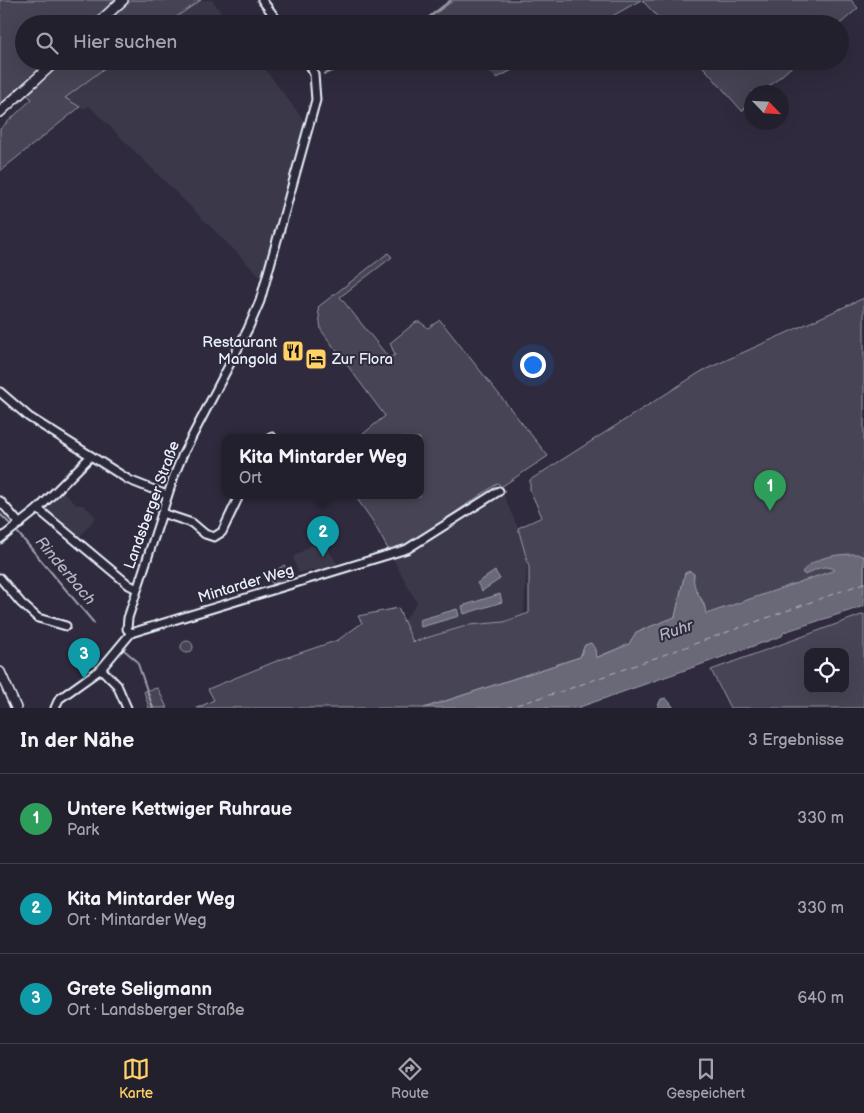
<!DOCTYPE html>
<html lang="de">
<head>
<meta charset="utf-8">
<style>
	body { margin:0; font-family:"Balsamiq Sans",sans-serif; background:#2b2836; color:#f1f3f6 }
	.controls { position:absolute; right:15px; bottom:15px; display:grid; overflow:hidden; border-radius:10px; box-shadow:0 5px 20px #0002 }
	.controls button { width:45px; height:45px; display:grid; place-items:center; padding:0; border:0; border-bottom:1px solid #403e4a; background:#23202e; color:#f1f3f6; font:25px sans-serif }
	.compass { position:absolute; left:744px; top:85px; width:45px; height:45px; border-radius:50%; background:#23202e; box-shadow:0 5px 20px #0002; rotate:115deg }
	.you { position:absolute; left:532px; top:364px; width:18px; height:18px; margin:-12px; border:4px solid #fff; border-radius:50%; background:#1a73e8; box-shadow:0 0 0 8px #1a73e833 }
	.badge { display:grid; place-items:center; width:32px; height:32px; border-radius:50%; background:#ffd166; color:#fff; font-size:16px; font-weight:700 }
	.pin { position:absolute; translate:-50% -41px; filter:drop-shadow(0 1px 2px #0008) }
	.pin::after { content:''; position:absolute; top:26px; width:18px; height:15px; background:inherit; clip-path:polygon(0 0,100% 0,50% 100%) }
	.popup { position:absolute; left:222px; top:434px; width:202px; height:65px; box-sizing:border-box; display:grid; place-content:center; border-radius:10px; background:#23202e; filter:drop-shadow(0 1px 4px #0005); font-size:16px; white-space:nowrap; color:#a3a3aa }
	.popup b { font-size:19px; color:#f1f3f6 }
	.popup::after { content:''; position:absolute; left:50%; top:100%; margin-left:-10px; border:10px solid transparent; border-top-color:#23202e }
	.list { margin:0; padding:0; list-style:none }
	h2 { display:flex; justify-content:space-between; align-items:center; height:65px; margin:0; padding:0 20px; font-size:21px }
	h2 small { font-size:16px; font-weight:400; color:#a3a3aa }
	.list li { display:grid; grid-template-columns:32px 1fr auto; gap:15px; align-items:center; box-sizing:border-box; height:90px; padding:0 20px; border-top:1px solid #403e4a }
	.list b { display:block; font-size:19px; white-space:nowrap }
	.list p { margin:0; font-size:16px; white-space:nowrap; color:#a3a3aa }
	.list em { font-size:16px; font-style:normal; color:#a3a3aa }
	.icon { flex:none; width:28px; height:28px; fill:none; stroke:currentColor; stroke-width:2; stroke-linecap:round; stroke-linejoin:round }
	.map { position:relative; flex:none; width:864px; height:708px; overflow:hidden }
	.search { position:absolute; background:#23202e; box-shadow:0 5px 20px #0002; left:15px; right:15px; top:15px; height:55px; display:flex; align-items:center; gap:12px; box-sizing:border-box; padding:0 18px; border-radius:28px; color:#a3a3aa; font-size:19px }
	.sheet { height:335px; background:#23202e }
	nav { display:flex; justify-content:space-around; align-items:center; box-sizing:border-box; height:70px; border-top:1px solid #403e4a; background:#23202e; font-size:14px; color:#a3a3aa }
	nav a { display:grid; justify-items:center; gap:2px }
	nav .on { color:#ffd166 }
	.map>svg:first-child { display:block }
	.built { fill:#3b3749 }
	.green { fill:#464455; stroke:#979aa6; fill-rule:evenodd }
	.water { fill:#696978; stroke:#9c9fab }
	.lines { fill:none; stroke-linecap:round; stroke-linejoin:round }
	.stream { stroke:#9c9fab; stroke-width:2 }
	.ferry { stroke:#afb4be; stroke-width:1; stroke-dasharray:6 5; stroke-linecap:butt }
	.minor-casing { stroke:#e8f1f8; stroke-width:11 }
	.major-casing { stroke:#e8f1f8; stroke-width:12 }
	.minor { stroke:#2f2a3d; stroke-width:7 }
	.major { stroke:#2f2a3d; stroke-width:9 }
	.labels { text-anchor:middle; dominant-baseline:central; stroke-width:4; stroke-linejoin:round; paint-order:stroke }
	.poi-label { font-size:15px; fill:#e8f1f8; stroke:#2f2a3d; text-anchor:end }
	.street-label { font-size:15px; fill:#e8f1f8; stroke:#2f2a3d }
	.water-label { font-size:16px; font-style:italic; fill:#afb4be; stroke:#2f2a3d }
</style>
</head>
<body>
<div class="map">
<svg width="864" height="708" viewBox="0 0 864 708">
	<rect width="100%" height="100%" fill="#2f2a3d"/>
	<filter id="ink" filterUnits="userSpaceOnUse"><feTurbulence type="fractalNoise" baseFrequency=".02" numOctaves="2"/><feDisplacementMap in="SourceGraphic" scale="10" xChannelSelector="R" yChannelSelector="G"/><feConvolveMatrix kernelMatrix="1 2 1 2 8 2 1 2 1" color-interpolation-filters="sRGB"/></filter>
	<g filter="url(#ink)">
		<g class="built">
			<path d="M201,0h11l18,24h-64z"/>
			<path d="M114,61h145l47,62 -44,155 -173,-172 -6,3 -18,-11z"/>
			<path d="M62,491l15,14h7l12,12 -16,20 -35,-29z"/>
			<path d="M502,491l16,37 9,33 -3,54 -20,7 -35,3 -56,17 -10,-20 14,-19 -24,-44 14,-4z"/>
			<path d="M321,539l18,27 -23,7 -2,-4 -16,4 -5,-16z"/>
		</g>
		<g class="green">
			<path d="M0,0h121l-27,24h-70v37h28l-52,47z"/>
			<path d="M132,0h69l-35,24h-64z"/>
			<path d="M454,0h187l-43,24h-158l-8,-8z"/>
			<path d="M642,0h209l7,8 -18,16h-176z"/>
			<path d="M63,61h51l-49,37 15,9 -80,64v-42l32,-30 -5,-4z"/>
			<path d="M479,61h50l-32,17z"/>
			<path d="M698,61h100l-35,31h-11l-1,11 -9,8z"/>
			<path d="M388,253l4,4 -52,40 49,61 6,-3 -5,-12 26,-21h4l8,6 12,-8 108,136 -47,31 -3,-4 -92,63 -17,5 -17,-31 -17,-24h65v-58h-62l27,-22 -64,-86 -3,-23z"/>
			<path d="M864,298v285l-159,32c0,-4 0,-10 -2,-13 -7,-14 -12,-8 -9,-28l-9,-1 -10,44 -46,27 -34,14 -10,-13 -5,12 -156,51h-227l17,-8 -6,-11 71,-29 59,-20 24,-17 -4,-7 40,-8 15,34 56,-17 35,-3 25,-9v-46l-11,-39 24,-11 -12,-27v-10l172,-109z"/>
			<path d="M284,565l7,6 2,7 -20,6 -6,-7z"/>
			<path d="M864,614v94h-134l-19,-38zM808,652h37v37h-37z"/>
			<circle cx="187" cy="647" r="6"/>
			<path d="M158,688l9,20h1h-19l-5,-17z"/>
		</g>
		<g class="water">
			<path d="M857,554l7,3v49l-80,26 -2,4 -205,72h-153l156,-51 5,-12 6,-2 4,6 1,9 33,-14 7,-12 39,-15 10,-44 5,-2 4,3c-3,18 11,24 12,40l129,-44c-10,-7 -21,0 -30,5l-3,-3c13,-16 36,-18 55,-18z"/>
			<path d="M495,571l5,8 -18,12 -5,-8z"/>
			<path d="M500,594l2,8 -38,12 -2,-8z"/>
			<path d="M457,609l2,7 -38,11 -2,-7z"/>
			<path d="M666,698l8,10h-17l4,-9z"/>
		</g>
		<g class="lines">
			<g class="stream">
				<path d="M420,24l31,-24"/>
				<path d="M324,74l33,-13"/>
				<path d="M0,514l11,11"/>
				<path d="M18,533l76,90"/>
				<path d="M124,650l13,11 16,47"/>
			</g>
			<path class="ferry" d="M506,708l57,-17 301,-108"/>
			<g class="minor-casing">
				<g id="minor">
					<path d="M262,0l18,24"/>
					<path d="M0,392l29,25 62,39"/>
					<path d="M270,438l2,-1"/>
					<path d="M0,501l20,23"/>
					<path d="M38,509l91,76 8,4"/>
					<path d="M162,513l30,10 13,11 9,3 8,-5 17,-36"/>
					<path d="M0,539l38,-30 53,-53 38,24 38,15"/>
					<path d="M0,578l21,25 17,15 28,8"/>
					<path d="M131,633l-4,-4 1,-11 46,-142 9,-22 65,-125 12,-28 56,-201 -2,-26 -6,-13"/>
					<path d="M131,633l276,-84 92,-58"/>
					<path d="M101,669l16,16 10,23"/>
					<path d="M55,708l4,-9 42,-30 30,-36"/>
				</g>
			</g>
			<g class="major-casing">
				<g id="major">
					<path d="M97,24l26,-24"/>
					<path d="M0,112l56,-51"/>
					<path d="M0,672l16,36"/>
				</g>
			</g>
			<use href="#minor" class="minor"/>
			<use href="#major" class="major"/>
		</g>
	</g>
	<defs>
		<g id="restaurant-square" transform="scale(1.125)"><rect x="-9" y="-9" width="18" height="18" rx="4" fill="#ffd166" stroke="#2f2a3d"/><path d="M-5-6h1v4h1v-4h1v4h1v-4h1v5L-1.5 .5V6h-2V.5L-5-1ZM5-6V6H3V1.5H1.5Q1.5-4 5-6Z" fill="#111"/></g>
		<g id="hotel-square" transform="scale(1.125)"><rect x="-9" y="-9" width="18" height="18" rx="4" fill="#ffd166" stroke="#2f2a3d"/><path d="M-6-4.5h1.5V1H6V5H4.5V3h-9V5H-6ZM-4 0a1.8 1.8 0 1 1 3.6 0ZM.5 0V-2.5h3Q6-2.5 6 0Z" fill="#111"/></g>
	</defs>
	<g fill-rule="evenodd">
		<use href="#restaurant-square" x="293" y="351"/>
		<use href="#hotel-square" x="316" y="359"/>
	</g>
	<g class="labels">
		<g class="poi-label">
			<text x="277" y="342">Restaurant<tspan x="277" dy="17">Mangold</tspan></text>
			<text x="332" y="359" text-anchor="start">Zur Flora</text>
		</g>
		<g class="street-label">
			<text transform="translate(152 505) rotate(-70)">Landsberger Straße</text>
			<text transform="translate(246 584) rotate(-17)">Mintarder Weg</text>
		</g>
		<g class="water-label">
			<text transform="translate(65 571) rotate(50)">Rinderbach</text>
			<text transform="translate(676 631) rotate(-19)">Ruhr</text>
		</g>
	</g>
</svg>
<div class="controls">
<button><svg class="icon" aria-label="locate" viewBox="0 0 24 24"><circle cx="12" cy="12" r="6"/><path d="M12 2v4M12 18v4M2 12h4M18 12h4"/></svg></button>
</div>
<svg class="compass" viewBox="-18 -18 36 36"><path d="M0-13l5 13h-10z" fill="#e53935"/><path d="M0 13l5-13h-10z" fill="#a3a3aa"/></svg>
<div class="you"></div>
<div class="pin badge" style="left:770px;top:511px;background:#2e9e5b">1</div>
<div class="pin badge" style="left:323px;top:557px;background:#0f9aa8">2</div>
<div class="popup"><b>Kita Mintarder Weg</b>Ort</div>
<div class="pin badge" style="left:84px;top:679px;background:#0f9aa8">3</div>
<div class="search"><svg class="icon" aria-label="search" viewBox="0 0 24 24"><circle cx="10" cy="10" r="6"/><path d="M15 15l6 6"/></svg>Hier suchen</div>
</div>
<section class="sheet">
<h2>In der Nähe<small>3 Ergebnisse</small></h2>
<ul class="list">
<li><span class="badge" style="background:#2e9e5b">1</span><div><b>Untere Kettwiger Ruhraue</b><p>Park</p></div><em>330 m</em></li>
<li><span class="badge" style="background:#0f9aa8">2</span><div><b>Kita Mintarder Weg</b><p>Ort · Mintarder Weg</p></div><em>330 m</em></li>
<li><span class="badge" style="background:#0f9aa8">3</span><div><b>Grete Seligmann</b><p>Ort · Landsberger Straße</p></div><em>640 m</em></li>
</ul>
</section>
<nav>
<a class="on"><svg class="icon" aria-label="map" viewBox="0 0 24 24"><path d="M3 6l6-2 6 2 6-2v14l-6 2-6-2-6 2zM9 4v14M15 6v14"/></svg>Karte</a>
<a><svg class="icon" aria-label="directions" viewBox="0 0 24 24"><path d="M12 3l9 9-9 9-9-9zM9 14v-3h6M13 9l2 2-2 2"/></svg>Route</a>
<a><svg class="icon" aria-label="saved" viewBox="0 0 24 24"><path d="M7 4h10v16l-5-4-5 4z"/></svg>Gespeichert</a>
</nav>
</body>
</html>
